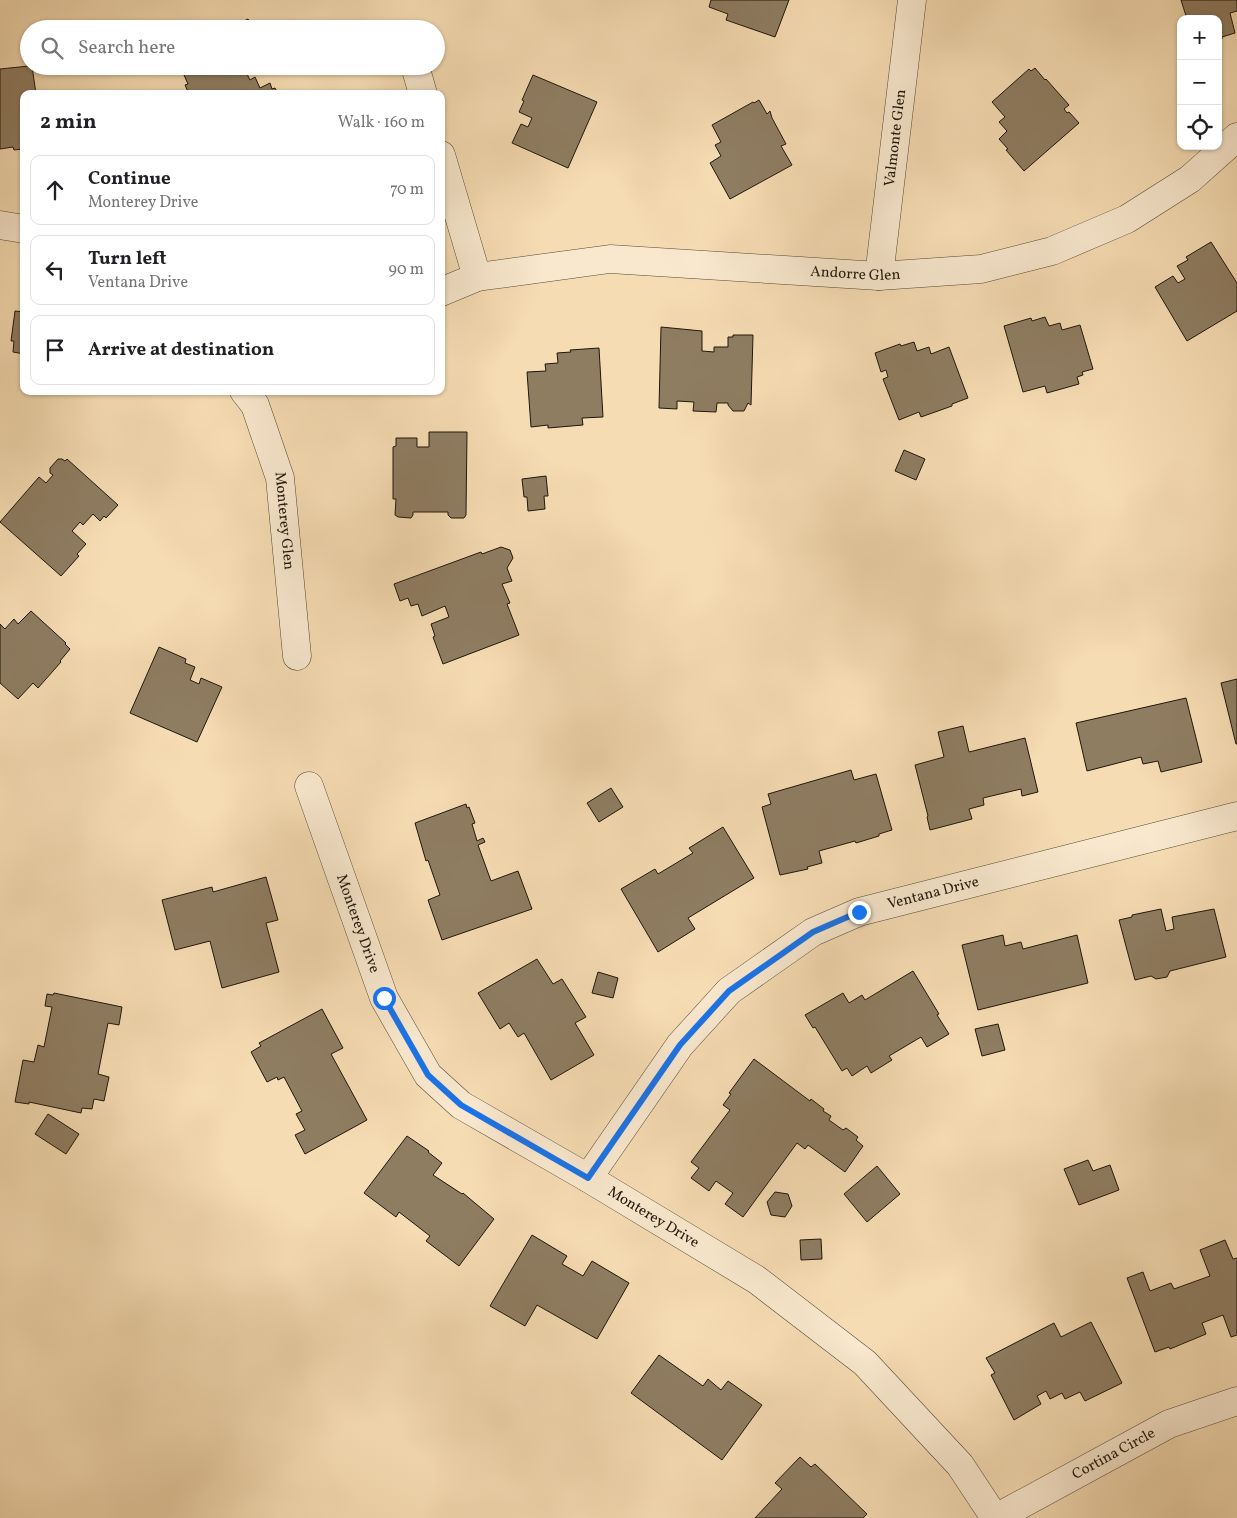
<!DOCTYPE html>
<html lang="en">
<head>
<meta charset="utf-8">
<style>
	body { margin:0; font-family:Vollkorn,serif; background:#f2f2f2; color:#202124 }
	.controls { position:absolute; right:15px; top:15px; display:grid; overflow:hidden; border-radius:10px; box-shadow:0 1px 4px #0004 }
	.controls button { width:45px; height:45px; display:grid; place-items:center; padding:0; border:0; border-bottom:1px solid #e0e0e0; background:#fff; color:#202124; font:25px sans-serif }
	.stop { position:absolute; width:15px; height:15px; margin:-11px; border:4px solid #1a73e8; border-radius:50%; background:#fff }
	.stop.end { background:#1a73e8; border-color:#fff; box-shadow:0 1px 5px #0008 }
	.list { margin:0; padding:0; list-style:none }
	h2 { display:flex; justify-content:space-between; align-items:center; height:65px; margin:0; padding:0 20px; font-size:21px }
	h2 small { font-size:16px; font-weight:400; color:#757577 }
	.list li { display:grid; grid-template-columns:32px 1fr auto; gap:15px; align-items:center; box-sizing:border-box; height:70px; margin:0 10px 10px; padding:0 10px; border:1px solid #e0e0e0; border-radius:10px }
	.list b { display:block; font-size:19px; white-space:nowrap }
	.list p { margin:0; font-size:16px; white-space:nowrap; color:#757577 }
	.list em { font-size:16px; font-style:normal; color:#757577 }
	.icon { flex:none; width:28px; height:28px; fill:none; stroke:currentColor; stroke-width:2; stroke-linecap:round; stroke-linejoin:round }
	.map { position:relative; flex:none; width:1237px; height:1518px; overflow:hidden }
	.search { position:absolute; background:#fff; box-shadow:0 1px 4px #0004; left:20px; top:20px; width:425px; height:55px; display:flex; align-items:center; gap:12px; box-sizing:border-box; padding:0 18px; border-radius:28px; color:#757577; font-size:19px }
	.panel { position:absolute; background:#fff; box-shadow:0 1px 4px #0004; left:20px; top:90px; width:425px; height:305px; border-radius:10px }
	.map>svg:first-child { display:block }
	.building { fill:#8f7d62; stroke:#1f160b }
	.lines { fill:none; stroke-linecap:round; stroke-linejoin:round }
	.minor-casing { stroke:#554835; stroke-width:29 }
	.minor { stroke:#f9e8ce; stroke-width:28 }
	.route { stroke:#1a73e8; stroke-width:6 }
	.labels { text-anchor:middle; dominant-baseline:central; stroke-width:4; stroke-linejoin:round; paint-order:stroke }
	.street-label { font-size:15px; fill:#1f160b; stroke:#f9e8ce }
</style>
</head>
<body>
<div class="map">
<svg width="1237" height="1518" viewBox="0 0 1237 1518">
	<rect width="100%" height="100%" fill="#f6dcb3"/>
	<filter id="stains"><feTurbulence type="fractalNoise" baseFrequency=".004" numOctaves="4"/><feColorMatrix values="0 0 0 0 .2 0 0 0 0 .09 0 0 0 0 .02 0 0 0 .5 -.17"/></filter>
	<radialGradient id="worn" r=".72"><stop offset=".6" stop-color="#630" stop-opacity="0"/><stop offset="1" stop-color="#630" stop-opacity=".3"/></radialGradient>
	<g class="building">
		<path d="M711,0h78l-14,37 -49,-17 2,-6 -19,-7z"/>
		<path d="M1181,0h56v11l-7,2 5,20 -13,4v2l-4,1v-21h-31z"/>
		<path d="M248,19l5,10h-26z"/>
		<path d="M29,66h3l4,28h-12v55l-10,1 -1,-3 -13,2v-80z"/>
		<path d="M180,66h68l-4,2 6,12 5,-3 5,11 10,-5 2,6 3,-1 3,6h-89l-4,-9 3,-1z"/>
		<path d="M1035,68l10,12 1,-1 23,26 -5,4 3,4 2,-1 10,11 -55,48 -18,-21 2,-1 -9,-10 8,-8 -8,-9 6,-5 -13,-15 37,-33 2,2z"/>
		<path d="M533,75l64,27 -29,66 -56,-25 9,-19 7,3 4,-9 -13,-6 5,-11 -2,-1z"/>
		<path d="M759,100l8,14 3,-3 2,7 14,26 -5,2 11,19 -62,34 -20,-36 11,-7 -6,-11 6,-3 -9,-17 41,-23 1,1z"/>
		<path d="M1211,242l26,41v28l-50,30 -32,-54 18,-11 5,7 7,-4 -8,-13 11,-6 -2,-3z"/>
		<path d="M15,311l9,1v51h-2l2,-9 -11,-2 1,-11h-3z"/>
		<path d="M1045,317l4,9 11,-3 2,7 18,-5 13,44 -11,3 1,3 -6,2 2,7 -32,9 -2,-7 -22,6 -19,-66 27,-8 1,3z"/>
		<path d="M661,327l41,4v20l12,1v-5h14v-10h5v-2h20l-2,70 -3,-2 -4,8h-11l-5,-6v-2h-11l-1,9 -23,-1 1,-9 -17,-1v8l-18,-1z"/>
		<path d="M914,342l3,9 12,-4 2,7 18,-7 19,51 -16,6v2l-31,11 -2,-5 -20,8 -16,-41 5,-2 -2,-7 -5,2 -6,-19 25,-9 1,2z"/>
		<path d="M599,348l4,69 -21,1 1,7 -35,3v-3l-17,2 -4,-55 19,-1 -1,-7 13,-1 -1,-10 14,-1 -1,-2z"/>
		<path d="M429,432h38l-1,83 -2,3h-13l-3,-3v-3h-35v3l-2,3 -13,-1 -3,-2 1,-16h-3v-52l3,-1v-8h21v9h12z"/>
		<path d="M904,450l21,9 -9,21 -21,-9z"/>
		<path d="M58,459h4l3,2 2,-2 51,46 -12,13 -2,-2 -4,5 -7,-7 -10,11 -3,-3 -8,9 14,13 -9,10 2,2 -18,20 -61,-54 39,-45 7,6 7,-8 -3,-2v-5z"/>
		<path d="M546,476l2,20h-4l1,13 -17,2 -1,-14h-3l-2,-18z"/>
		<path d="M501,547l9,3 3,8 -6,10 5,13 -10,3 8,19 -3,1 12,31 -76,29 -10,-27 2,-1 -4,-12 18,-7 -4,-11 -23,10 -4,-12 -7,2 -3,-8 -8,3 -6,-17 87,-32 1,2z"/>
		<path d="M31,611l35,32 -1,1 5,5 -10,12 1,1 -23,26 -5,-5 -15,16 -18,-16v-59l5,5 9,-10 4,5z"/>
		<path d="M159,647l27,12 -1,4 10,4 -5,13 9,4 2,-6 21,9 -25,55 -67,-29z"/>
		<path d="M1237,679v65h-1l-15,-61z"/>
		<path d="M1186,698l16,64 -41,10 -3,-11 -15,3 -2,-7 -54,14 -11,-48z"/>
		<path d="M963,726l6,26 56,-14 13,54 -16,4 -1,-7 -38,9 1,7 -15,4 3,10 -42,11 -3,-13 1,-1 -13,-51 29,-8 -6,-25z"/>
		<path d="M851,770l3,10 22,-6 16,56 -13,4v2l-23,7 -1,-2 -36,10 3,12 -15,4 1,2 -28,6 -18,-68 9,-3 -3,-10z"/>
		<path d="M611,788l12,19 -24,15 -12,-19z"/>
		<path d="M466,804l1,4 2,-1 6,16 -3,1 5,17 6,-3 2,4 -7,3 13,36 27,-10 14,38 -90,31 -14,-40 12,-5 -12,-35 -2,1 -11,-38z"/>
		<path d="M723,827l31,51 -66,40 7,11 -37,23 -37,-63 34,-20 3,5 35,-21 -4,-5z"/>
		<path d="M266,877l12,43 -12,3 13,49 -57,16 -12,-47 -35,9 -13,-50 50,-13 1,5z"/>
		<path d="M1161,909l5,22 8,-2 -2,-12 42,-8 12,48 -56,14 -3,6 -11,2 -5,-3 -16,4 -16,-60 13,-3v-2z"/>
		<path d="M1003,935l2,11 16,-4 2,7 54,-14 11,48 -110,27 -16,-65z"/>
		<path d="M537,959l16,25 9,-5 24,38 -11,6 19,32 -43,25 -27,-47 -6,4 -9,-14 -9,6 -22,-36z"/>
		<path d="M913,971l26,43 -2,1 12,19 -22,13 -6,-10 -32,19 3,4 -21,13 -4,-7 -15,10 -5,-8 -5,3 -27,-44 -2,1 -8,-13 38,-22 6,10 13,-8 3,5z"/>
		<path d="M598,972l20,6 -5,20 -21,-5z"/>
		<path d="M54,993l68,14 -3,18 -11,-2 -10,51 11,3 -5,24 -10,-2 -2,10 -10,-1 -1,5 -52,-11v2l-14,-2 8,-42 11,2 4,-17 6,2 8,-40 -7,-1 2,-12 6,1z"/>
		<path d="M322,1009l21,39 -12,6 36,66 -62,34 -10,-19 10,-5 -9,-16 6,-3 -18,-34 -6,3 -1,-3 -10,5 -16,-30 10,-6 -2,-3z"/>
		<path d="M998,1024l7,26 -23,6 -7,-27z"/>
		<path d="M754,1059l56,42 1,-2 13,10 -1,2 8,5 -2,4 14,10 3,-2 12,9 -2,3 7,6 -18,26 -37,-27 -3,4 -8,-6 -54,74 -18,-13 8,-11 -17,-12 -7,10 -18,-13 8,-10 -8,-6 39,-52 -7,-5 8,-11 -2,-1z"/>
		<path d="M48,1114l31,20 -13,20 -31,-20z"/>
		<path d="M407,1136l22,15 -1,1 14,11 -9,12 29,19 1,-1 31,26 -35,47 -33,-25 4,-5 -31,-24 -3,5 -32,-24z"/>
		<path d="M1088,1160l5,11 17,-6 9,25 -40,15 -15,-36z"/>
		<path d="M877,1166l23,28 -33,28 -23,-28z"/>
		<path d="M775,1192l13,2 4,12 -7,11 -14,-2 -4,-13z"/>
		<path d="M532,1235l35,21 -5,8 21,12 9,-15 37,22 -32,56 -60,-34 -12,21 -35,-20z"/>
		<path d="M821,1239l1,20 -21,1 -1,-20z"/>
		<path d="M1225,1240l8,19 4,-1v77l-6,2 -8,-22 -21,8 4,11 -36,15 -1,-2 -14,5 -28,-74 16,-6 7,19 21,-8 3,6 36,-13 -10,-26z"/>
		<path d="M1091,1322l31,61 -37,18 -5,-9 -15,7 -3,-6 -12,6 -4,-8 -9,5 4,8 -27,16 -23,-45 4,-2 -9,-15 68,-35 7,14z"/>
		<path d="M659,1355l44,31 5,-7 13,11 7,-9 34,24 -40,55 -91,-67z"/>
		<path d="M800,1457l11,10 4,-3 52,50 -4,4h-108l27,-29 -7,-6z"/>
	</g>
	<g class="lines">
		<g class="minor-casing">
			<g id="minor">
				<path d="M415,66l8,28"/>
				<path d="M441,155l36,122"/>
				<path d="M0,225l24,4"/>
				<path id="s1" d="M879,276l33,-276"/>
				<path id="s2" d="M441,292l36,-15 133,-18 269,17 102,-7 71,-18 75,-32 63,-40 47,-42"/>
				<path id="s3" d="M244,391l11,14 25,73 17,178"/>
				<path id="s4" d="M309,786l75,212 44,77 33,30 127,73 169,102 108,83 95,102 35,53"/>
				<path id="s5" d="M588,1178l92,-133 49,-54 84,-59 46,-20 378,-96"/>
				<path id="s6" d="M996,1518l173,-94 68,-23"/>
			</g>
		</g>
		<use href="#minor" class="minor"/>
	</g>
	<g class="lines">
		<path class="route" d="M384,998l44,77 33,30 127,73 92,-133 49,-54 84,-59 46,-20"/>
	</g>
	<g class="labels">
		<g class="street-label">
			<text stroke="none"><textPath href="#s1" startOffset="139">Valmonte Glen</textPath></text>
			<text stroke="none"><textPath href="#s2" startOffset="419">Andorre Glen</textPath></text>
			<text stroke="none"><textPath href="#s3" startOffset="138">Monterey Glen</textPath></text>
			<text stroke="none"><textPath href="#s5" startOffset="464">Ventana Drive</textPath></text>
			<text stroke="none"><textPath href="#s4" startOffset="146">Monterey Drive</textPath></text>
			<text stroke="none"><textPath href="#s4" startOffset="581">Monterey Drive</textPath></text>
			<text stroke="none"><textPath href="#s6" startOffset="134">Cortina Circle</textPath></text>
		</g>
	</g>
	<rect width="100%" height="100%" filter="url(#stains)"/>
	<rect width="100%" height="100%" fill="url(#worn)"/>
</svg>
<div class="controls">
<button>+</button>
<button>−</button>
<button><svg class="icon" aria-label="locate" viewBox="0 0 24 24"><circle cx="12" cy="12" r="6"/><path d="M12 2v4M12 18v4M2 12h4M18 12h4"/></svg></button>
</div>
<div class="stop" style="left:384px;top:998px"></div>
<div class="stop end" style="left:859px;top:912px"></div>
<div class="search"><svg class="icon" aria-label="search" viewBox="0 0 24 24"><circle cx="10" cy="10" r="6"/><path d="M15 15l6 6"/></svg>Search here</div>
<section class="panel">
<h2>2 min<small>Walk · 160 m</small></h2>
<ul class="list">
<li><svg class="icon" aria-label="ahead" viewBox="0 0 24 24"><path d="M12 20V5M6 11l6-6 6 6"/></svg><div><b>Continue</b><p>Monterey Drive</p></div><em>70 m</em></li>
<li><svg class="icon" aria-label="left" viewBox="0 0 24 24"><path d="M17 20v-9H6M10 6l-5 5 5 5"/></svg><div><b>Turn left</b><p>Ventana Drive</p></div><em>90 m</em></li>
<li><svg class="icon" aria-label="arrive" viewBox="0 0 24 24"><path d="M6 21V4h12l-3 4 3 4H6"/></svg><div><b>Arrive at destination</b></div></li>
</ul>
</section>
</div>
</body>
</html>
